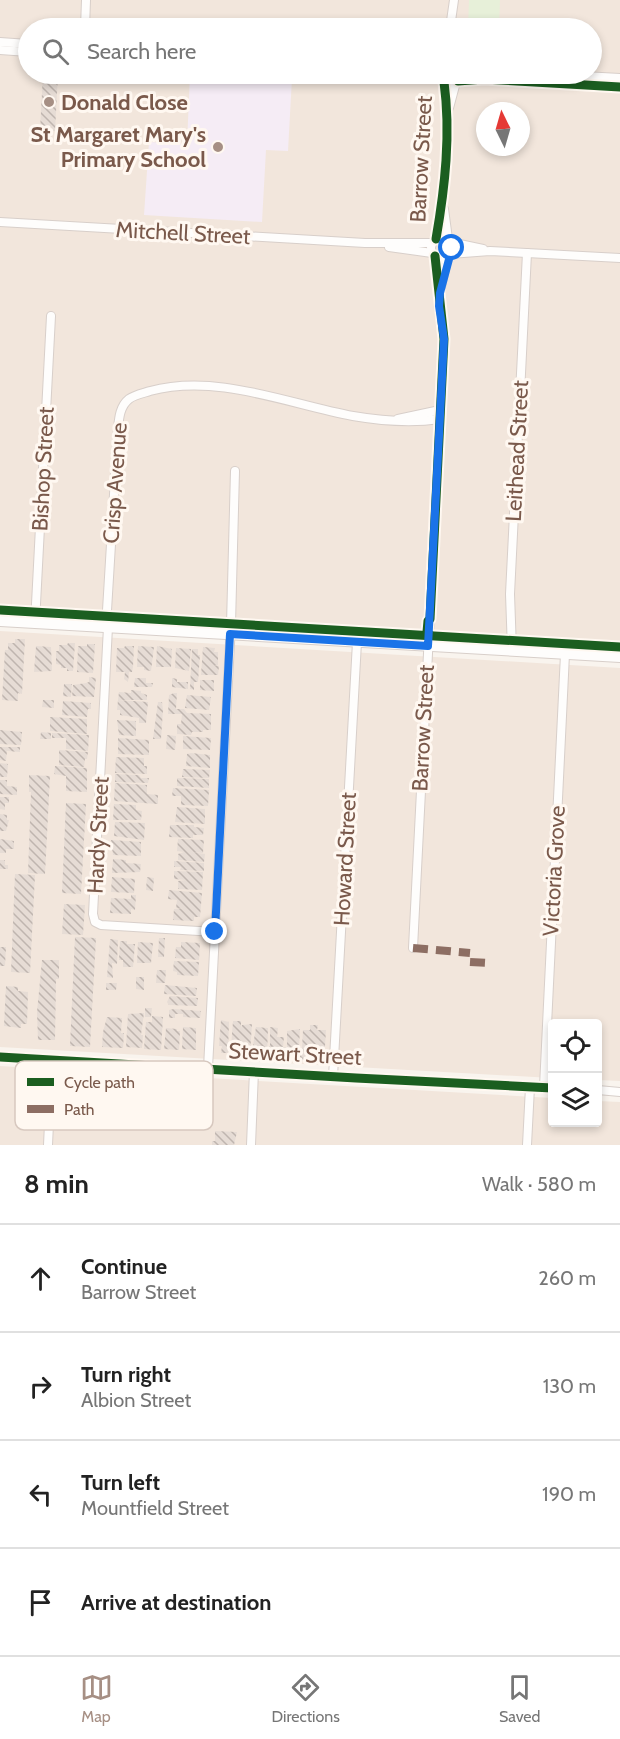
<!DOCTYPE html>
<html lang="en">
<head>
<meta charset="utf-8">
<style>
	body { margin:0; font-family:Cabin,sans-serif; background:#f6f6f6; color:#222 }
	.controls { position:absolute; right:18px; bottom:18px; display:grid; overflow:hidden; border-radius:6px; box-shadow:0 3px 9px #0003 }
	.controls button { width:54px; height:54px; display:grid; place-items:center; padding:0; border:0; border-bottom:2px solid #e0e0e0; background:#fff; color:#222; font:30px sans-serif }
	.compass { position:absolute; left:476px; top:102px; width:54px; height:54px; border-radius:50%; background:#fff; box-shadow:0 3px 9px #0003; rotate:355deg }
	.stop { position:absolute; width:18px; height:18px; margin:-14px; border:4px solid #1a73e8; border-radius:50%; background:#fff }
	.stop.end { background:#1a73e8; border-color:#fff; box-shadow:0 2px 6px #0008 }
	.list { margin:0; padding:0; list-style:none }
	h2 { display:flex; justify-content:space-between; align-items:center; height:78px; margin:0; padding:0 24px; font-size:26px }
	h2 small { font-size:20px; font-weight:400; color:#767676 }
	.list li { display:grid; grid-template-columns:39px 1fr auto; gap:18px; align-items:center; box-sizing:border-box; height:108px; padding:0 24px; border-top:2px solid #e0e0e0 }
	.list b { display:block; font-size:22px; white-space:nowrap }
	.list p { margin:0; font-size:20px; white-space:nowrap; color:#767676 }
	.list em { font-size:20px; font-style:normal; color:#767676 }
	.icon { flex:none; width:33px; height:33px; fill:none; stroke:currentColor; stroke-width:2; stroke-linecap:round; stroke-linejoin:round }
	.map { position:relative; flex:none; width:620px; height:1145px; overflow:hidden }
	.search { position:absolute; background:#fff; box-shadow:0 3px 9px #0003; left:18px; right:18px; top:18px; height:66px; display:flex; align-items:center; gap:15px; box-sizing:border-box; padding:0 21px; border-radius:33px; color:#767676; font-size:22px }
	.sheet { height:510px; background:#fff }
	nav { display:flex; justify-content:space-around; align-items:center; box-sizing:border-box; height:84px; border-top:2px solid #e0e0e0; background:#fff; font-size:16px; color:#767676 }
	nav a { display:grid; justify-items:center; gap:3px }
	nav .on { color:#a68f84 }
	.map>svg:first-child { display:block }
	.residential { fill:#f2e6dc; fill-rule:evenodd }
	.education { fill:#f5ecf5 }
	.park { fill:#e7f0d9 }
	.building { fill:url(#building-back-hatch) }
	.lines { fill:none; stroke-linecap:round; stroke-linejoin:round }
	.minor-casing { stroke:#d8cfca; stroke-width:10 }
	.tertiary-casing { stroke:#d8cfca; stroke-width:12 }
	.minor { stroke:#fefdfc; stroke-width:8 }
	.tertiary { stroke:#fefdfc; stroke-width:10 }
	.quiet { stroke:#8d6e63; stroke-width:8; stroke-dasharray:15 8; stroke-linecap:butt }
	.cycleway-casing { stroke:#fff8f1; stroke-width:13 }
	.cycleway { stroke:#1b5e20; stroke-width:9 }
	.route { stroke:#1a73e8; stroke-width:8 }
	.poi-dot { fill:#a68f84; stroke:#fff8f1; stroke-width:2 }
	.labels { text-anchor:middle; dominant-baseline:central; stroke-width:6; stroke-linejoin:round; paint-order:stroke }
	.poi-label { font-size:22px; font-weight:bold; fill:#7a594b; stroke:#fff8f1; text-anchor:start }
	.street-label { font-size:22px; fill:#7a594b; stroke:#fff8f1 }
	.key { fill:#fff8f1; stroke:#d7c8bf; stroke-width:1.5 }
	.key-label { font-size:16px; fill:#7a594b }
</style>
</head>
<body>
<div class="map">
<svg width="620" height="1145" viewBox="0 0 620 1145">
	<defs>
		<pattern id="building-back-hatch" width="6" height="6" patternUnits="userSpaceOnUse" patternTransform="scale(1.5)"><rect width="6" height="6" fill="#e6dcd5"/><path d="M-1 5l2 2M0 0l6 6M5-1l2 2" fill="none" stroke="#bfb5af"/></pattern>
	</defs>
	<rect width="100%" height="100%" fill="#f9f4ee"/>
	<g class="residential">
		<path d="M0,0h620v645l-490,-33 -130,-7zM28,28h564v46h-564zM485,111h36v36h-36z"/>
		<path d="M0,631l620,37v413l-22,-1v-57h-46v55l-552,-31z"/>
		<path d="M0,1066l552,32v24h46v-21l22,1v43h-620z"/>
	</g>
	<path class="education" d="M190,74l102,4 -4,73 -22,-1 -4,72 -118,-7 5,-73 38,2z"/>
	<path class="park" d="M469,0h31l-1,28h-31z"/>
	<g class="building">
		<path d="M43,74h15l-3,57 -15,-1z"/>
		<path d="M15,639h10l-3,55 -4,-1v8l-16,-1 3,-50h3v-7h7z"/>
		<path d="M68,643h7l-2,28h-6v-3h-6v-3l-5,-1v-13h3v-6h8z"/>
		<path d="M87,644h8l-2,29 -16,-1 1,-26h9z"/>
		<path d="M36,646l15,1 1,24 -18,1z"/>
		<path d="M125,646h9l-1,21 -1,5h-3l-1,10 -4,-3 1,-7h-9l1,-24h7z"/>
		<path d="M138,646l16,1 -3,24 -7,-1v-3h-7z"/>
		<path d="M157,646l15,3 -1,18h-15z"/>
		<path d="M203,647l12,1 -1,4h4v13h-4l5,1 -1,9h-17z"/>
		<path d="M176,648l15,1 -2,22 -14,-3z"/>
		<path d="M192,649h6v6h2l-2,27h-4v8l-4,-1z"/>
		<path d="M89,677l7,1 -2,19 -22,-1 1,-11 13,-2 3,-1z"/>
		<path d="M135,678h11v5h7l-1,4h-18z"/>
		<path d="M172,678l5,1v3h11v7l-16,-2z"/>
		<path d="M200,680h14v11l-14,-1z"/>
		<path d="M64,684h8l-1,13 -8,-1z"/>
		<path d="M131,690l10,1v2l6,2v5h-29l1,-8 12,1z"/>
		<path d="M174,693h3l-1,16h8l3,4 24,1v16h-8v2h-11l-1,3 -14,-1v-10h4l1,-10h-14l1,-19z"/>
		<path d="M187,695l24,2 -2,13 -24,-2z"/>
		<path d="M43,700h11v8l-12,-1z"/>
		<path d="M118,700l30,2 -2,21h-7v-5l-19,-3v-5h-3z"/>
		<path d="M63,701l28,2v6h-3l-1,8 -25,-2z"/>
		<path d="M158,702h4l1,8 -2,29h-8z"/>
		<path d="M50,717l37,2v15l-37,-3z"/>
		<path d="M117,720l19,1v15l-17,-1z"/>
		<path d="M0,730l22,2 -1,13 -21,-1z"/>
		<path d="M41,732l10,1v6h-11z"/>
		<path d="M52,733l37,2 -1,16 -22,-2v-11h-14z"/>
		<path d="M167,735l9,1 -1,14 -9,-1z"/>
		<path d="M183,736l28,2 -1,12 -27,-1z"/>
		<path d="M118,738l31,2v15l-31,-1z"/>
		<path d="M0,747h20v5l-13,-1 -1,10 -6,-1z"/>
		<path d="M59,750l29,2 -1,7h-2l-1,8 -25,-2z"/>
		<path d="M191,753l19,2v13l-24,-2 1,-12z"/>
		<path d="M116,757l28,1v8h3v8l-32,-1z"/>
		<path d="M0,763l8,1 -1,13h-7z"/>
		<path d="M55,766l32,2v24l-21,-1v-15l-12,-2z"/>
		<path d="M183,769l27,1 -1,8 -27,-1z"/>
		<path d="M115,774l24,1 2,3h8l-1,5 -33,-1z"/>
		<path d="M29,775l21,1 -5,98 -17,-1 3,-81h-2z"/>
		<path d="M177,778l32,1v9l-32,-2z"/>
		<path d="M0,780h7v6l10,1v8l-17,-1z"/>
		<path d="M115,783l32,2v9l11,1v9l-44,-3z"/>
		<path d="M173,788l36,2 -1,16 -27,-1v-9h-9z"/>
		<path d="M0,797h9v6h-4v7l-5,-1z"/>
		<path d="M66,803l20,1 -5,90 -19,-1z"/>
		<path d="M114,804l22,1v5l6,1 -1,9h-28z"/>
		<path d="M177,807l28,2v15l-30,-2z"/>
		<path d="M0,814l7,1v5h2l-3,11h-6z"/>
		<path d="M115,822l30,1 -1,17 -30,-4z"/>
		<path d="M170,825h24v2l10,1 -1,7h-10v3l-24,-1z"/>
		<path d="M0,839l14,2v8h-8v4h-6z"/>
		<path d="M178,839l26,1 -1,13 -11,-1 13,2 -1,8 -26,-2v-6l6,-2 -7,-1z"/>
		<path d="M111,840l30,2v14l-28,-1z"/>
		<path d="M113,859l13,1v3l15,1 -1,8 -28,1z"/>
		<path d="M0,860h5v5h3v4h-8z"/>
		<path d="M174,861l30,2v8l-24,-1 1,-3h-7z"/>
		<path d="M174,871l29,1 -1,18 -24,-1v-8l8,-1 -12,-1z"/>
		<path d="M15,874l20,1 -5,98 -19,-1z"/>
		<path d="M112,877l23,2 -1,14 -23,-1z"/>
		<path d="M147,877l7,1 -1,13 -7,-1z"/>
		<path d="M169,890l33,3 -2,24h-6v4l-21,-1 1,-11 9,-1h-7l1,-8 -9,-1z"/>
		<path d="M131,895h5l-1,15 -4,-1v5l-21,-1 1,-15 20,1z"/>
		<path d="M64,904l21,1 -2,30 -21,-1z"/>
		<path d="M75,937l21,1 -6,109 -20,-1z"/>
		<path d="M159,938h6l-1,19h-6z"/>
		<path d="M110,939l8,1 -1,24 -5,-1 1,15 -6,-1z"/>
		<path d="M120,941h7v3h8l-2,23h-10v-7h-4z"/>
		<path d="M138,942l15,1 -2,20h-14z"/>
		<path d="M181,942l19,1 -1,17 -24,-2 1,-11h5z"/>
		<path d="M0,947h6l-1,19h-5z"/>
		<path d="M42,960h17v19h-3l-1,61h-17l-1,-28z"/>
		<path d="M174,961l25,1 -1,14 -21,-1v-3l-4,-1z"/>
		<path d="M157,970h9l-1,13h-9z"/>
		<path d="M136,977h8v13l-8,-1z"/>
		<path d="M106,983h11l-1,7h-10z"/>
		<path d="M165,985l32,3 -1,8 -32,-2z"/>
		<path d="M6,986l12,1v4l10,1 -1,32h-6v4l-17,-2z"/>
		<path d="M170,996l28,2 -1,8 -28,-1 -2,-3z"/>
		<path d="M145,1008h7l-1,9h-6z"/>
		<path d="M174,1009l27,2 -1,7 -17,-1v-3h-8v4h-6v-8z"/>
		<path d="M144,1013l-3,22h2l-1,13 -16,-1 2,-33z"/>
		<path d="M152,1016l11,1 -2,33 -17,-1 2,-27h6z"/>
		<path d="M107,1017l15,1 -1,15h3l-1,15 -21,-1 1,-15z"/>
		<path d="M221,1020l8,2 -1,31h-7l1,-7h-3z"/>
		<path d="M233,1021h8v7l1,-3 10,-1 -2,30 -6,-1v-4h-4v5l-7,-1v-6h-2z"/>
		<path d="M310,1025h8l-1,5h9l-2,32 -56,-3 1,-13h1v-19l8,1 -1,9h7l-1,10h4v-16l13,-2 -1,19h3l1,-18h7z"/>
		<path d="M183,1027l13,1v22l-14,-1z"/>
		<path d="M256,1027l12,1 -1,28 -15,-4z"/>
		<path d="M166,1028l11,1v2h3l-1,19 -15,-1z"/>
		<path d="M215,1131l22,1 -3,13h-22v-4h3z"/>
	</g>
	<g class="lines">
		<g class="minor-casing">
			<g id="minor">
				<path d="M85,28l1,-28"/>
				<path d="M450,28l4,-28"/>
				<path d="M0,42l28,2"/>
				<path d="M0,50l28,2"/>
				<path d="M388,74l52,4"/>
				<path d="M547,74l73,4"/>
				<path d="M441,79c8,8 18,5 21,-5"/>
				<path d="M458,81l26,-2 136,8"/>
				<path d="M449,108l7,-26"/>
				<path d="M444,209l4,30"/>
				<path d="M0,222l365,21h67"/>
				<circle cx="442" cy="248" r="11"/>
				<path d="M436,239c9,-52 15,-105 8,-157"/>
				<path d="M450,242l33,7"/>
				<path d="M389,247l43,6"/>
				<path d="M450,254l40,-3 130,7"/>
				<path d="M441,287l7,-31"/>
				<path d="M398,419l42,-9"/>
				<path d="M35,623l16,-307"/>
				<path d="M106,627l12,-199c1,-10 2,-22 11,-29 5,-4 15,-6 21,-8 67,-18 138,13 203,25 29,5 59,7 87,3"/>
				<path d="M108,627l-15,287 2,8 6,3 114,7"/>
				<path d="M512,650l-2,-56 17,-341"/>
				<path d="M413,948l31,-609 -9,-83"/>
				<path d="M0,1057l356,21 196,10"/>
				<path d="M208,1068l23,-444 4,-153"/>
				<path d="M333,1077l24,-435"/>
				<path d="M544,1087l21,-433"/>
				<path d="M598,1090l22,2"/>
				<path d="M48,1145l4,-85"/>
				<path d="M251,1145l3,-74"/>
				<path d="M527,1145l3,-58"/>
			</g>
		</g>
		<g class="tertiary-casing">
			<path id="tertiary" d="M0,621l620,36"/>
		</g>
		<use href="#minor" class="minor"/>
		<use href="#tertiary" class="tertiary"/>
		<g class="quiet">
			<path d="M413,948l57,5"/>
			<path d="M470,962l18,1"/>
		</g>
		<g class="cycleway-casing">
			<g id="cycleway">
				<path d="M458,81l26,-2 136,8"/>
				<path d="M436,239c9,-52 15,-105 8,-157"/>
				<path d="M0,610l620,37"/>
				<path d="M430,635l-3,-3 1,-11 2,-2 14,-280 -9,-83"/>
				<path d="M0,1057l356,21 196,10"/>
			</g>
		</g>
		<use href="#cycleway" class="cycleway"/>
	</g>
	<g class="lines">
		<path class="route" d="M215,932l15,-298 198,12 16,-307 -5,-33 1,-13 12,-45"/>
	</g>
	<g class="poi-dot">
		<circle cx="49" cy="102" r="6"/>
		<circle cx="218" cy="147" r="6"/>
	</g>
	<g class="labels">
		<g class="poi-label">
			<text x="61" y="102">Donald Close</text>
			<text x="206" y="134" text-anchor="end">St Margaret Mary's<tspan x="206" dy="25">Primary School</tspan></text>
		</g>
		<g class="street-label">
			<text transform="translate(421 159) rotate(-87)">Barrow Street</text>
			<text transform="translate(183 233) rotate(3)">Mitchell Street</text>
			<text transform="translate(517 451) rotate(-87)">Leithead Street</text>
			<text transform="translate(43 469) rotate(-87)">Bishop Street</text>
			<text transform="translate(115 483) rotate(-86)">Crisp Avenue</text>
			<text transform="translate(423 728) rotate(-87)">Barrow Street</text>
			<text transform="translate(98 835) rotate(-87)">Hardy Street</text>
			<text transform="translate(345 859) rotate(-87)">Howard Street</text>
			<text transform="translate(554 871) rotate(-87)">Victoria Grove</text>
			<text transform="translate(295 1054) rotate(3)">Stewart Street</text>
		</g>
	</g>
	<rect x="15" y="1061" width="198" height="69" rx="9" class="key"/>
	<rect x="27" y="1078" width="27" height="8" fill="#1b5e20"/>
	<rect x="27" y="1105" width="27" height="8" fill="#8d6e63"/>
	<g class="key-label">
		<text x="64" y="1088">Cycle path</text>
		<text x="64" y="1115">Path</text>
	</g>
</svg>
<div class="controls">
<button><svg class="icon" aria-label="locate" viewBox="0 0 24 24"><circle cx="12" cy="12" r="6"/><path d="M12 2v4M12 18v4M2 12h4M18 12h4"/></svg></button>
<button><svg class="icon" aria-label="layers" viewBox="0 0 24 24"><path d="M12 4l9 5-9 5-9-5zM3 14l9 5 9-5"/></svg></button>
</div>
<svg class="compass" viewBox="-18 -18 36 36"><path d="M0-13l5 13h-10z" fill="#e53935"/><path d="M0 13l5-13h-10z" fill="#767676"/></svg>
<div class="stop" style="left:452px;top:248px"></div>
<div class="stop end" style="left:215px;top:932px"></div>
<div class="search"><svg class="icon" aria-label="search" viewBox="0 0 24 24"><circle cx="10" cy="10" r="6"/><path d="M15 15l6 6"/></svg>Search here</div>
</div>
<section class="sheet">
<h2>8 min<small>Walk · 580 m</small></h2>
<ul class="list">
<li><svg class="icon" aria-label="ahead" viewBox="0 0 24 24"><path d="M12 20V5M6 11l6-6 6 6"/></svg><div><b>Continue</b><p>Barrow Street</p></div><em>260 m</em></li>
<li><svg class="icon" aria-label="right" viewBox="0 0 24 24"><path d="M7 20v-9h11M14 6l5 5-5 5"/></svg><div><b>Turn right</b><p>Albion Street</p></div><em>130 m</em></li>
<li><svg class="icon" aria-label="left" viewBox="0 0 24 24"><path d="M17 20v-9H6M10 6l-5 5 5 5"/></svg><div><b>Turn left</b><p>Mountfield Street</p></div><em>190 m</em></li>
<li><svg class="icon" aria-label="arrive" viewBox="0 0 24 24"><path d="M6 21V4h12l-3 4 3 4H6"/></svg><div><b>Arrive at destination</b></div></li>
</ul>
</section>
<nav>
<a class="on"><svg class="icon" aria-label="map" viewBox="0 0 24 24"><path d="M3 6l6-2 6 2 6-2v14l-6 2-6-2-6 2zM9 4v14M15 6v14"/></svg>Map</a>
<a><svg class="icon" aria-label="directions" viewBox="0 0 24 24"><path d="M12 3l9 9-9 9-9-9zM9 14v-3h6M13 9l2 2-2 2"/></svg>Directions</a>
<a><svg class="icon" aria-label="saved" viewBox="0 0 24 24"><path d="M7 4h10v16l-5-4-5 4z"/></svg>Saved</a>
</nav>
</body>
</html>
